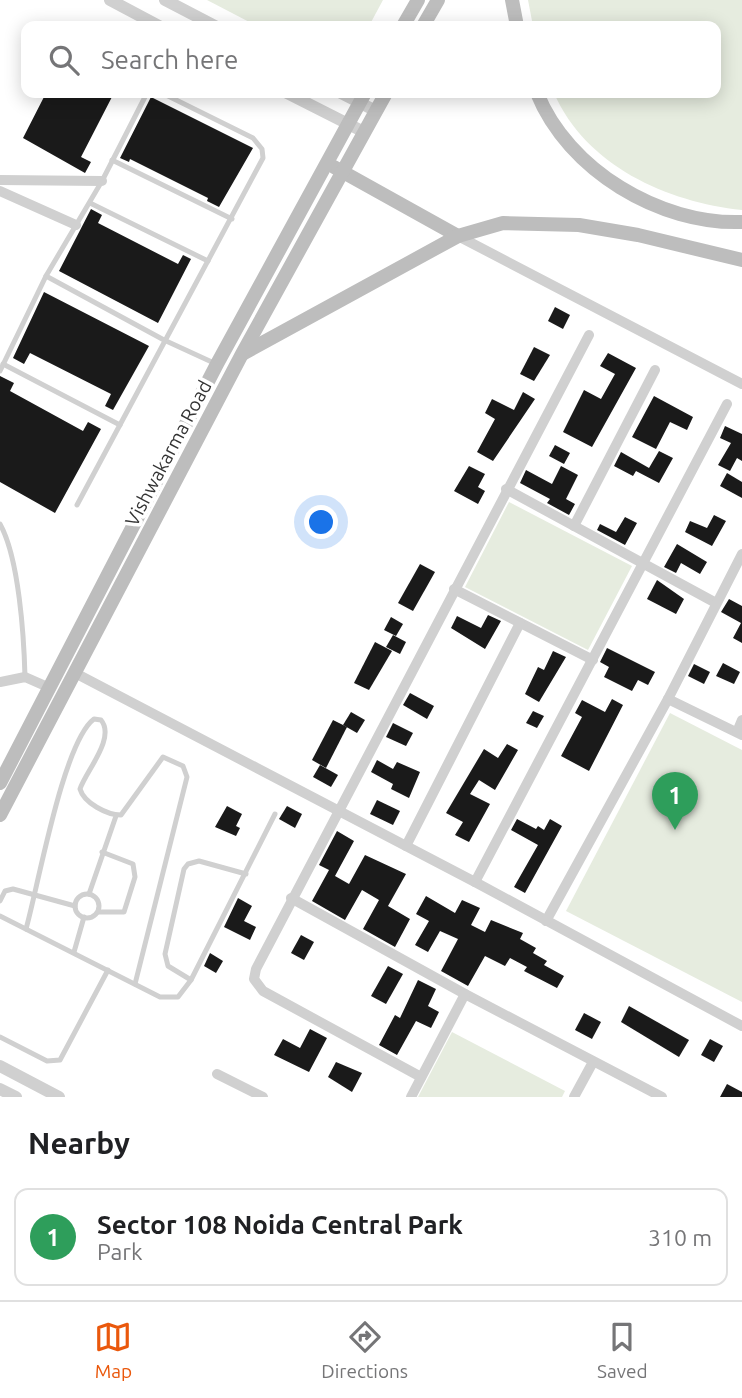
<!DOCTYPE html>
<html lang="en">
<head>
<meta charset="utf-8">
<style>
	body { margin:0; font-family:Ubuntu,sans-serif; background:#f6f6f6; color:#202124 }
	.you { position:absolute; left:322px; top:523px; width:24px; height:24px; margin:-18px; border:5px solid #fff; border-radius:50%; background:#1a73e8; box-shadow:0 0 0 10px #1a73e833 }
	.badge { display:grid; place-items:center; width:46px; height:46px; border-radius:50%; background:#ea580c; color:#fff; font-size:23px; font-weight:700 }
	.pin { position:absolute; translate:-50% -58px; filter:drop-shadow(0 2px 4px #0008) }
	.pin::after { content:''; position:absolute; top:37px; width:24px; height:21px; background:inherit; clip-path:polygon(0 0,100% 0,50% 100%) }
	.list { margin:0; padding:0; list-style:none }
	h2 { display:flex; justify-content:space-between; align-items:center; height:91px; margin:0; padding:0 28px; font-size:30px }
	h2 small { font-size:23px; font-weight:400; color:#757577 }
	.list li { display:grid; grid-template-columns:46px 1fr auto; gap:21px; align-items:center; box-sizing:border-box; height:98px; margin:0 14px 14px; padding:0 14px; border:2px solid #e0e0e0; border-radius:14px }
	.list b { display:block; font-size:26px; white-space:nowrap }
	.list p { margin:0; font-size:23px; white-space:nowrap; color:#757577 }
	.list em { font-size:23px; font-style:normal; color:#757577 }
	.icon { flex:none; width:38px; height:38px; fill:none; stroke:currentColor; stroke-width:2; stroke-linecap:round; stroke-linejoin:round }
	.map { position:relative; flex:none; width:742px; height:1097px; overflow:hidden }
	.search { position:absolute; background:#fff; box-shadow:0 4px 18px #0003; left:21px; right:21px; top:21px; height:77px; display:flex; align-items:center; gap:18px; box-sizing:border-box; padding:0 24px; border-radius:14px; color:#757577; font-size:26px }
	.sheet { height:203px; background:#fff }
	nav { display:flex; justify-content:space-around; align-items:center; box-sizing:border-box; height:98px; border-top:2px solid #e0e0e0; background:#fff; font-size:19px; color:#757577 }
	nav a { display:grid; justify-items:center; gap:4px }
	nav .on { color:#ea580c }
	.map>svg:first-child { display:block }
	.green { fill:#e6ecdf }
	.building { fill:#1a1a1a }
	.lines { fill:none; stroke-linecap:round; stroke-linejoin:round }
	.service { stroke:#d0d0d0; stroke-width:5 }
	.minor { stroke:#d0d0d0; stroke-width:10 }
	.tertiary { stroke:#d0d0d0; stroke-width:12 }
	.secondary { stroke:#bdbdbd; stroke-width:14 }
	.labels { text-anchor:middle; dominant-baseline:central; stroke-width:7; stroke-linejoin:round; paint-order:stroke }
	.street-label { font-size:19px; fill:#333; stroke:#fff }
</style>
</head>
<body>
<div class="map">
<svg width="742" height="1097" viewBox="0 0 742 1097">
	<rect width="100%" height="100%" fill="#fff"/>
	<g class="green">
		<path d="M207,0h176l-14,26h-112z"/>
		<path d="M528,0h214v210c-75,-8 -156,-44 -188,-117h162v-67h-183z"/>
		<path d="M509,502l123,64 -44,84 -123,-63z"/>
		<path d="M670,713l72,37v252l-176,-91z"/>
		<path d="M452,1032l113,59 -3,6h-144z"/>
	</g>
	<g class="building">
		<path d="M46,93h68l-33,64 10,5 -6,11 -62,-35z"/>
		<path d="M151,97l102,51 -34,59 -12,-6 1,-3 -78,-39 -1,3 -9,-4z"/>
		<path d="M91,209l11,6 -4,8 80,41 5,-9 8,4 -33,64 -99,-52z"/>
		<path d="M44,292l105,54 -36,64 -8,-4 6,-12 -81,-41 -6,11 -11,-6z"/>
		<path d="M555,307l15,8 -7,14 -15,-8z"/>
		<path d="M534,347l16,8 -16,26 -14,-7z"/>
		<path d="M608,353l28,15 -44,79 -29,-15 21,-42 17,9 14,-25 -15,-8z"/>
		<path d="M0,376l14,7 -4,8 73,40 5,-9 13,7 -46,84 -55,-31z"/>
		<path d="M523,392l12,7 -42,62 -16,-9 18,-33 -10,-6 7,-14 22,11z"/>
		<path d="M654,396l39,21 -6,13 -17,-8 -14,27 -24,-12z"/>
		<path d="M725,426l17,8v27l-5,-3 -7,13 -12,-6 13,-22 -11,-5z"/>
		<path d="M555,445l15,8 -6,11 -15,-8z"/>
		<path d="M659,451l14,7 -14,25 -23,-12 -3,5 -19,-10 7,-14 28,16z"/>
		<path d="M469,466l16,8 -7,13 7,4 -7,13 -24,-13z"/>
		<path d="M561,466l17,9 -12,24 9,5 -6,11 -22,-12 3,-4 -30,-16 6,-13 26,14z"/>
		<path d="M727,473l15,9v16l-22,-12z"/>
		<path d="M714,515l12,6 -14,25 -27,-14 5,-11 17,7z"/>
		<path d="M625,517l12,6 -12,22 -28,-15 3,-6 16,8z"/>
		<path d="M677,544l30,18 -7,12 -19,-11 -5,10 -12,-6z"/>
		<path d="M420,564l15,8 -22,39 -15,-8z"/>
		<path d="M657,580l27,19 -8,15 -29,-15z"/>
		<path d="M729,599l13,7v37l-9,-5 8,-15 -20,-11z"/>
		<path d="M488,615l13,6 -16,28 -34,-21 6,-12 24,12z"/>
		<path d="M391,617l12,7 -7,12 -12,-6z"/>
		<path d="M393,635l13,7 -6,12 -14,-7z"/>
		<path d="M375,642l17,9 -23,39 -15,-7z"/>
		<path d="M607,648l48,24 -7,13 -10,-5 -6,11 -28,-14 5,-10 -9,-5z"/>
		<path d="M553,651l13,6 -27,45 -14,-8 13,-27 6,3z"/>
		<path d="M723,663l17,9 -6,12 -18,-8z"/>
		<path d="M694,664l16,8 -6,12 -16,-8z"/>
		<path d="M410,693l24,13 -7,13 -24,-14z"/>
		<path d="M612,699l11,6 -34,66 -28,-15 21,-39 -7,-4 7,-13 23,12z"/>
		<path d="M533,711l11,5 -7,12 -11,-5z"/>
		<path d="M351,712l14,8 -8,13 -14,-8z"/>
		<path d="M333,720l14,7 -21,41 -14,-8z"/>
		<path d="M393,723l20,10 -7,13 -20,-9z"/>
		<path d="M507,744l11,6 -23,40 -16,-10 -9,14 20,10 -21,38 -14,-7 8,-13 -17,-9 38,-64 14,9z"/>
		<path d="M377,760l16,9 4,-7 23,10 -11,26 -18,-9 2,-5 -22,-12z"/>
		<path d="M320,765l18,10 -7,12 -18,-10z"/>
		<path d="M377,800l23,11 -7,14 -23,-11z"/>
		<path d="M227,806l15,8 -6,12 4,2 -4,8 -21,-9z"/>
		<path d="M287,806l15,8 -7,14 -16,-9z"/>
		<path d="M517,819l19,10 2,-3 6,4 6,-11 12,7 -37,67 -11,-6 24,-42 -27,-15z"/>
		<path d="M337,831l17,10 -19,35 14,8 16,-29 41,19 -18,32 22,13 -15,28 -32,-18 16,-29 -17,-10 -17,30 -33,-19 17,-31 -10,-5z"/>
		<path d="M426,896l29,17 7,-13 18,8 -9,17 14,7 6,-12 32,13 -3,6 16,9 -3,5 14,8 -3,4 20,11 -7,12 -33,-17 3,-4 -17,-9 -5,8 -20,-10 -17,30 -27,-15 17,-32 -18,-8 -12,21 -13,-7 14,-24 -13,-7z"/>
		<path d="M238,898l14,8 -8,15 12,6 -6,13 -26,-13z"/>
		<path d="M301,935l13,7 -10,18 -13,-7z"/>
		<path d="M210,953l13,8 -7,12 -12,-7z"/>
		<path d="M388,966l15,8 -17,30 -15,-8z"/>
		<path d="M418,980l18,9 -8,17 11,6 -8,16 -15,-7 -19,34 -18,-10 16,-30 5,3z"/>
		<path d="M629,1006l60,34 -10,17 -58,-35z"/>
		<path d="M584,1013l17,9 -9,17 -17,-9z"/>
		<path d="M310,1029l17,9 -18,34 -35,-17 9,-16 17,9z"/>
		<path d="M710,1039l13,7 -9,16 -13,-7z"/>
		<path d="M336,1062l26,11 -10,19 -24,-15z"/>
		<path d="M727,1084l15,8v5h-22z"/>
	</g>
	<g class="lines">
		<g class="service">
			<path d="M112,160l120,59"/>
			<path d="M90,203l118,58"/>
			<path d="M46,276l118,64 50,23"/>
			<path d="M3,364l117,61"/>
			<path d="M0,371l46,-95 56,-95 45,-88"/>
			<path d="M77,505l186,-347 -1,-9 -9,-11 -91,-45"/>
			<path d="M0,524c19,34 24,113 25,153"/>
			<path d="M89,894l27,-78"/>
			<circle cx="87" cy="906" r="12"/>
			<path d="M0,901l5,-10 8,-2 62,17"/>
			<path d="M98,912h26l11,-35 -2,-13 -31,-12"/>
			<path d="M0,916l160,81h18l13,-17 84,-166"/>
			<path d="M26,929c12,-42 37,-187 68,-210l7,1c15,18 -15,51 -21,69 4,14 27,26 41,26l42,-58 20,9 4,11 -52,207"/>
			<path d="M74,952l10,-35"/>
			<path d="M191,980l-23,-14 -3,-12 19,-85 4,-5 11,-3 47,13"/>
			<path d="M0,1037l47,24 13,-1 48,-90"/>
		</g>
		<g class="minor">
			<path d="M0,180l102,1"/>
			<path d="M0,191l76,34"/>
			<path d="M458,236l284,148"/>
			<path d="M506,489l210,114"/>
			<path d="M574,526l81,-156"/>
			<path d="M454,589l139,71"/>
			<path d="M77,674l398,208 267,144"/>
			<path d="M0,682l25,-5 25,11"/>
			<path d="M668,699l74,36"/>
			<path d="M737,732l5,-12"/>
			<path d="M406,846l114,-223"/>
			<path d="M475,882l252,-478"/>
			<path d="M291,898l174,96 197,103"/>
			<path d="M546,921l122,-222 74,-145"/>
			<path d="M217,1074l46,23"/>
			<path d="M421,1077l-158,-86 -9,-12 2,-10 333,-634"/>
			<path d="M411,1097l54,-103"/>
			<path d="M574,1097l19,-35"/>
		</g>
		<g class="tertiary">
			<path d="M110,0l49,26"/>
			<path d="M165,0l50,26"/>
			<path d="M287,93l77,39"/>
			<path d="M341,93l35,18"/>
			<path d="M0,1066l59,31"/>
			<path d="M0,1089l16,8"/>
		</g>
		<g class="secondary">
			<path d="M512,0l5,26"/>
			<path d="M403,26l15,-26"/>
			<path d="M423,26l15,-26"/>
			<path d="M537,93c31,77 123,132 205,129"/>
			<path d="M334,167l124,69"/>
			<path d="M244,353l214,-117 45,-13 76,2 59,10 104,25"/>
			<path d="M0,783l217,-419 148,-271"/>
			<path d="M0,815l242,-461 144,-261"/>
		</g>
	</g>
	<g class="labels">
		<g class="street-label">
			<text transform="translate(168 453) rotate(-62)">Vishwakarma Road</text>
		</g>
	</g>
</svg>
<div class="you"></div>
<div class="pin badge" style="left:675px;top:830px;background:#2e9e5b">1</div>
<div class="search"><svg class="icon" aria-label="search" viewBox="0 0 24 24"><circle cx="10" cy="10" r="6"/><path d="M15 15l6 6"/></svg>Search here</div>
</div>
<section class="sheet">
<h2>Nearby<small></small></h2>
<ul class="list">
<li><span class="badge" style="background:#2e9e5b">1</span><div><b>Sector 108 Noida Central Park</b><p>Park</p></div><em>310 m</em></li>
</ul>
</section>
<nav>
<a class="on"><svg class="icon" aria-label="map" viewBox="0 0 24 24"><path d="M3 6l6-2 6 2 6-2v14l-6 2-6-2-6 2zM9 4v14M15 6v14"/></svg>Map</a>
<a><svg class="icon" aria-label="directions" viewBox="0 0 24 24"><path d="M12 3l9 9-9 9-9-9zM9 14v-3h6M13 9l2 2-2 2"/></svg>Directions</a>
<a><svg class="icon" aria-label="saved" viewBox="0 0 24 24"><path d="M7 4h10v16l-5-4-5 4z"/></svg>Saved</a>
</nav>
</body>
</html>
